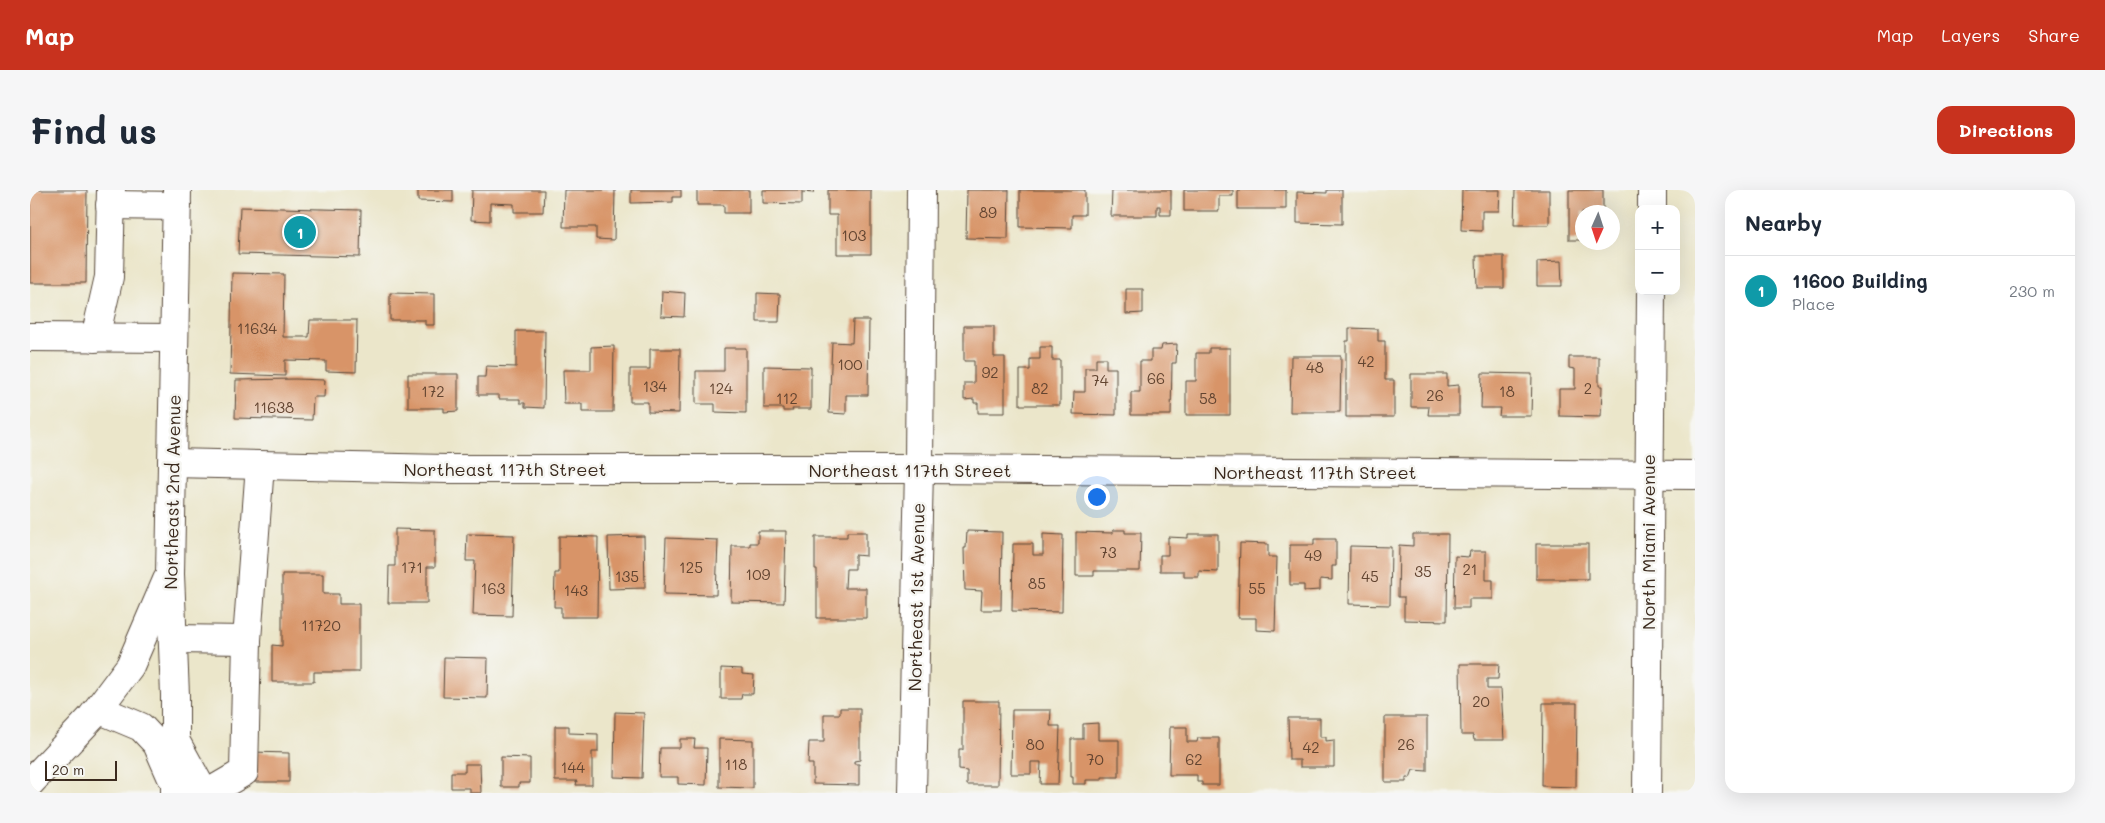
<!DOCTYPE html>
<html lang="en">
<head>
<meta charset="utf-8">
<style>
	body { margin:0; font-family:Mali,sans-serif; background:#f6f6f7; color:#1f2937 }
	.controls { position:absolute; right:15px; top:15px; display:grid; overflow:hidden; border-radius:10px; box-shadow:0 5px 20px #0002 }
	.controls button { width:45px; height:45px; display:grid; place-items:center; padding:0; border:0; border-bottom:1px solid #e0e1e3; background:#fff; color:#1f2937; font:25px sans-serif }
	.compass { position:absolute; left:1545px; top:15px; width:45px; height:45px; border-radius:50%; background:#fff; box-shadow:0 5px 20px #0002; rotate:183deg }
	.scale { position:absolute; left:15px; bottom:12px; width:72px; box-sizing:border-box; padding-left:5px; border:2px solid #3b2a1e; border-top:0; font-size:14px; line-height:18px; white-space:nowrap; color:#3b2a1e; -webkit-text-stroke:4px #f6f6f2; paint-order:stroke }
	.you { position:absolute; left:1066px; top:306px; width:18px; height:18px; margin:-12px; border:4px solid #fff; border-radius:50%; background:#1a73e8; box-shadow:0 0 0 8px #1a73e833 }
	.badge { display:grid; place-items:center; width:32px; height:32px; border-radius:50%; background:#c8321e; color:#fff; font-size:16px; font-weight:700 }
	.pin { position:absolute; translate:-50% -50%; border:2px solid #fff; box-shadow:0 1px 5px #0006 }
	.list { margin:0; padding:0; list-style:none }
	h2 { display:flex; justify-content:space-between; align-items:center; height:65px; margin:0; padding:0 20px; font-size:21px }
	h2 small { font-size:16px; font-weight:400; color:#747a83 }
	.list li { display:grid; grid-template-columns:32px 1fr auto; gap:15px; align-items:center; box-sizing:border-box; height:70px; padding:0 20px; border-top:1px solid #e0e1e3 }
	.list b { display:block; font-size:19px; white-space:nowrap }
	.list p { margin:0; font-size:16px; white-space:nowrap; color:#747a83 }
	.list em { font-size:16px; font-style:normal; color:#747a83 }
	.map { position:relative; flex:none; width:1665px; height:603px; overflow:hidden; border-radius:15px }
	header { display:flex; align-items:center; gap:30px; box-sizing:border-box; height:70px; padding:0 25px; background:#c8321e; color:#fff }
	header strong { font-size:24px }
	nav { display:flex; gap:28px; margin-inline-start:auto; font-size:18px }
	.intro { display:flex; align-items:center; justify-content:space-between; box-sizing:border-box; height:120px; padding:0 30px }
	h1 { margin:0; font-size:35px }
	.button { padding:12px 22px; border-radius:15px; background:#c8321e; color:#fff; font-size:18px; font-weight:700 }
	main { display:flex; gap:30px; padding:0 30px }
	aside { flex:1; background:#fff; border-radius:15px; box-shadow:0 5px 20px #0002 }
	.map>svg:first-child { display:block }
	.building { fill:#d89468 }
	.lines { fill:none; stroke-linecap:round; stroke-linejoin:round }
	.minor-casing { stroke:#554638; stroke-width:30 }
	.major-casing { stroke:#554638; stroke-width:30 }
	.minor { stroke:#fff; stroke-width:28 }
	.major { stroke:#fff; stroke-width:28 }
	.labels { text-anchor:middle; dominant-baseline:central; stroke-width:5; stroke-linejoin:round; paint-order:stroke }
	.number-label { font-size:15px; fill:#624430 }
	.street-label { font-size:18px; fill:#3b2a1e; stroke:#f6f6f2 }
</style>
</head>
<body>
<header>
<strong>Map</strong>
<nav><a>Map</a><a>Layers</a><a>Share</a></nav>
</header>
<div class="intro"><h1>Find us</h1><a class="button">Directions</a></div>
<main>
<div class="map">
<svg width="1665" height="603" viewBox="0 0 1665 603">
	<rect width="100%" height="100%" fill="#f6f6f2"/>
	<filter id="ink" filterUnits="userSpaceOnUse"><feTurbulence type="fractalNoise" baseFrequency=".02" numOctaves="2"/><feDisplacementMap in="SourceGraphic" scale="10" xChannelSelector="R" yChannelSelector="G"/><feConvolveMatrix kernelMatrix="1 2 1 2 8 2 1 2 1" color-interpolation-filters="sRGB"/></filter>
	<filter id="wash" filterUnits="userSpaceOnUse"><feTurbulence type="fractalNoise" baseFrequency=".0096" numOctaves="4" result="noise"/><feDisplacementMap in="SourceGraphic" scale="20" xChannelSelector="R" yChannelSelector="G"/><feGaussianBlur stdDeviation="1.12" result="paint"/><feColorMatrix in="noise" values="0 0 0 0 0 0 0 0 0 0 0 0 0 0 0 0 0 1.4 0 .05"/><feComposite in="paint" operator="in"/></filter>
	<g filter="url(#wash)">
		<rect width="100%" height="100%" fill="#ebe6ca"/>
		<g id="blocks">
			<g class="building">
				<path d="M0,0h57l-1,93h-56z"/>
				<path d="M388,0h35v12l-35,-1z"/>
				<path d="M442,0h72l-1,22h-29v-8l-24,-1v18l-19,-1z"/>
				<path d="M534,0h51l-1,50 -18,-1v-12h-33z"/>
				<path d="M601,0h50v7h-8v5l-42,1z"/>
				<path d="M667,0h52v23h-25v-8h-27z"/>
				<path d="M733,0h51l-1,3 -11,-1v12l-39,-1z"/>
				<path d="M798,0h43v64h-34v-39h-9z"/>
				<path d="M937,0h42l-1,49 -42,-1z"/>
				<path d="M990,0h65v25h-13v13l-52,-1z"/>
				<path d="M1082,0h59v25h-11v-9h-3v10h-46z"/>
				<path d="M1154,0h49v6h-14v15h-35z"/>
				<rect x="1208" y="0" width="48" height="19"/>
				<path d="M1297,0h15v34l-45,-1v-31l30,1z"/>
				<path d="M1432,0h38l-1,21h-17v20l-21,-1z"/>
				<path d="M1485,0h34v35h-35z"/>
				<path d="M1539,0h34v22h-21v28h-13z"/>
				<path d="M210,17l121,3 -1,47 -122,-3z"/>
				<path d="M1446,66h28v32h-27z"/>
				<path d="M1531,71l1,25h-25v-24z"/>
				<path d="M202,83l52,1 -1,63h26l1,-17h47l-1,52 -30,-1v-10l-41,-1v16l-55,-2z"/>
				<path d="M1096,99h17v24l-17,1z"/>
				<path d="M632,101l23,2 -1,24 -23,-1z"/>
				<path d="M360,103l44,1v31h-9v-5h-35z"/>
				<path d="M727,103l23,1 -1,28h-22z"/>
				<path d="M823,130h16l-1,75h-22v19l-17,-1 3,-71 20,1z"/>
				<path d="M934,136h30v31h11v56h-27v-10h-4v-4l-10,1v-17h10v-22h-10z"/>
				<path d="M1319,138l29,1v12h7v39h9v37h-48v-76h3z"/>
				<path d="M486,141h29l-1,77 -19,-1v-4h-5v-4h-21v-4h-21v-18h7l1,-11 30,1z"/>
				<path d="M1147,154l-1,19h-4l-1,52h-40v-23h9v-31h11v-11h10l1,-5z"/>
				<path d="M584,156l-1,66h-31v-8h-18l-1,-34h28v-23z"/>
				<path d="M1010,157h12v13h8v45h-40v-35h10v-11h10z"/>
				<path d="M694,158h22v65l-31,-1v-8h-19v-33h28z"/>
				<path d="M1179,158h21v67h-44v-34h10v-28h13z"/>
				<path d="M620,159h30l-1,64 -31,-1v-10h-18v-33h20z"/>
				<path d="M1261,166h50l-1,56h-50z"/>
				<path d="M1539,167h30v29h3l-1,31 -42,-1v-27h16v-20l-6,-1z"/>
				<path d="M1066,168h10v10h10v47l-43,-1 1,-22h11v-24h11z"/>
				<path d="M734,176l47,1v42h-19l1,2h-10v-3h-19z"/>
				<path d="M1452,183l50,1 -1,42h-32l1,-8h-19z"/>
				<path d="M378,184h50v37l-14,1v-4h-36z"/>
				<path d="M1381,184h36v12l12,-1v30h-31l1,-8h-18z"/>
				<path d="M265,189l30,1 -1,17h-11l-1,23 -77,-2 1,-38z"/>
				<path d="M365,339l40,1v37h-8v36h-39l1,-37h6z"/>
				<path d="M1083,340h12v3h16l-1,38h-46v5h-18v-44l37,1z"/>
				<path d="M728,341h28l-2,72 -53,-1 1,-56h18v-3h8z"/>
				<path d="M937,341l35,1 -1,78h-20l1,-19 -17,-1 -1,-42h2z"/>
				<path d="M817,342h19v24l-11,-1v14h-9l-1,19h21v30h-49v-49h-2v-32h32z"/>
				<path d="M437,344l47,1 -2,81 -39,-1 2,-54h-9z"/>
				<path d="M1013,344l20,1 -1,77 -50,-1 1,-67h20v11h10z"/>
				<path d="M1158,344h30v38l-19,-1v6h-15v-6h-24v-16h8v-18l20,1z"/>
				<path d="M1383,344h35l-1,87 -43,-1v-23h-6l1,-52 14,1z"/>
				<path d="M529,346l39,1 -1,80h-36v-10h-7l1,-34h4z"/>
				<path d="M614,346l1,52 -36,1 -1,-52z"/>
				<path d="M636,348l52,2 -2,55 -52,-1z"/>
				<path d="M1284,349h22v27h-4v14l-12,-1v11l-16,1v-6h-14v-40h24z"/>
				<path d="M1210,353l28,1v13h9l-2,74 -19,-1v-12h-18z"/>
				<rect x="1506" y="354" width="52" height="35"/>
				<path d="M1320,356l41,1 -1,58 -41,-1z"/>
				<path d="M1440,361h16v29h7v19h-24v9h-15l1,-52 14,1z"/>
				<path d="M252,384h41v20h16v10h20v68h-45v10h-42v-37l10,1z"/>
				<path d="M414,467l44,1 -1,40 -44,-1z"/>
				<path d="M1430,474h39l-1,15h-11v10h14l3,51h-30l-1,-5h-12z"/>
				<path d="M691,478l21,1v5l12,1 -1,19h-11l-1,5h-20z"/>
				<path d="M933,511h36l-1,84h-31v-14l-8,-1v-20h4z"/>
				<path d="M1513,513h34l-1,84 -34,-1z"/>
				<path d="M810,518h20v52l-6,1v3h5v21l-46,-1v-20h-5l1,-22h15v-28h16z"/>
				<path d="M982,520h39l-1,16h10l-2,58h-18l1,-22h-10v12h-20z"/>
				<path d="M585,522l29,1 -2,65 -28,-1z"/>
				<path d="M1355,527h42v54l-14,-1 -3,8h-4v4h-21z"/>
				<path d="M1258,528h32v19h6v4l8,-1v27h-34v-7h-11z"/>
				<path d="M1068,533v17h21v37h-17v3h-16v4h-13v-7h-2v-38h12v-15z"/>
				<path d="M525,536h14v7l29,1v18h-6v33h-16l1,-4h-22z"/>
				<path d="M1140,537h17v15h10l1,-4h21v47h-17v-3h-5v-7h-28z"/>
				<path d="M650,549h15l-1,9h13l-1,37 -28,-1v-7h-19l1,-29h20z"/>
				<path d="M689,549l34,1v48l-34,-1z"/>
				<path d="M222,562l37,1v29h-38z"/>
				<path d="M471,567l29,1v25h-11v4h-18z"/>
				<path d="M435,574h15l1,29h-11v-5h-19v-16h14z"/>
			</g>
		</g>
	</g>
	<g filter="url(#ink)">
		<use href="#blocks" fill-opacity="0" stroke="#554638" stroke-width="1"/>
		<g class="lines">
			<g class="minor-casing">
				<g id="minor">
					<path d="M80,15l67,1"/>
					<path d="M1622,19v-19"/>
					<path d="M0,147l144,1"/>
					<path d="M65,148l14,-61 2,-87"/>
					<path d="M142,273l274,6h473l776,6"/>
					<path d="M143,449l74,1"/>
					<path d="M178,603l36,-21 3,-132 13,-175"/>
					<path d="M882,603l7,-324 2,-279"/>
					<path d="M1617,603l4,-502"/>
				</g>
			</g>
			<g class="major-casing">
				<g id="major">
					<path d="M68,519l43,18 16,17 14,32"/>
					<path d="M146,552l28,51"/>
					<path d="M0,593l61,-65 39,-52 37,-86"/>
					<path d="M145,603v-98l-5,-121 7,-384"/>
				</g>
			</g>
			<use href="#minor" class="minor"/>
			<use href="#major" class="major"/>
		</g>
	</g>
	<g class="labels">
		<g class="number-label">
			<text x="958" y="22">89</text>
			<text x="824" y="45">103</text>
			<text x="227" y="138">11634</text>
			<text x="1336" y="171">42</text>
			<text x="820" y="174">100</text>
			<text x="1285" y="177">48</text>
			<text x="960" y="182">92</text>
			<text x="1126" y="188">66</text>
			<text x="1070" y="190">74</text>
			<text x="625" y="196">134</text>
			<text x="691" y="198">124</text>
			<text x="1010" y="198">82</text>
			<text x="1558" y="198">2</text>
			<text x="403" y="201">172</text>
			<text x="1477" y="201">18</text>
			<text x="1405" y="205">26</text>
			<text x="757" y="208">112</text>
			<text x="1178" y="208">58</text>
			<text x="244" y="217">11638</text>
			<text x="1078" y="362">73</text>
			<text x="1283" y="365">49</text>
			<text x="382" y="377">171</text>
			<text x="661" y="377">125</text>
			<text x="1440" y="379">21</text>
			<text x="1393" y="381">35</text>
			<text x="728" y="384">109</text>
			<text x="597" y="386">135</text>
			<text x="1340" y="386">45</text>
			<text x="1007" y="393">85</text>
			<text x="463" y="398">163</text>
			<text x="1227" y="398">55</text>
			<text x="546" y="400">143</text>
			<text x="291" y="435">11720</text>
			<text x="1451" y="511">20</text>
			<text x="1005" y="554">80</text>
			<text x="1376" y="554">26</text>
			<text x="1281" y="557">42</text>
			<text x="1065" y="569">70</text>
			<text x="1164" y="569">62</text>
			<text x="706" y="574">118</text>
			<text x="543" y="577">144</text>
		</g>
		<g class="street-label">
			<text x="475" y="279">Northeast 117th Street</text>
			<text x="880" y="280">Northeast 117th Street</text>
			<text x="1285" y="282">Northeast 117th Street</text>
			<text transform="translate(142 302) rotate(-89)">Northeast 2nd Avenue</text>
			<text transform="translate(1618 352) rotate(-90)">North Miami Avenue</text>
			<text transform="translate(886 407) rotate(-89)">Northeast 1st Avenue</text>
		</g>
	</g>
</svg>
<div class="controls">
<button>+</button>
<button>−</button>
</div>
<svg class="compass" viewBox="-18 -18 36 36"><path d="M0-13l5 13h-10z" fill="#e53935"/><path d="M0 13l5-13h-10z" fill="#747a83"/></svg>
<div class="scale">20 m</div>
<div class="you"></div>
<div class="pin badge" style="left:270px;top:42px;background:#0f9aa8">1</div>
</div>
<aside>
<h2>Nearby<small></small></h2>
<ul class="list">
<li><span class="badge" style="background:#0f9aa8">1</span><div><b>11600 Building</b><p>Place</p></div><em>230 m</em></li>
</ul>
</aside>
</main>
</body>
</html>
